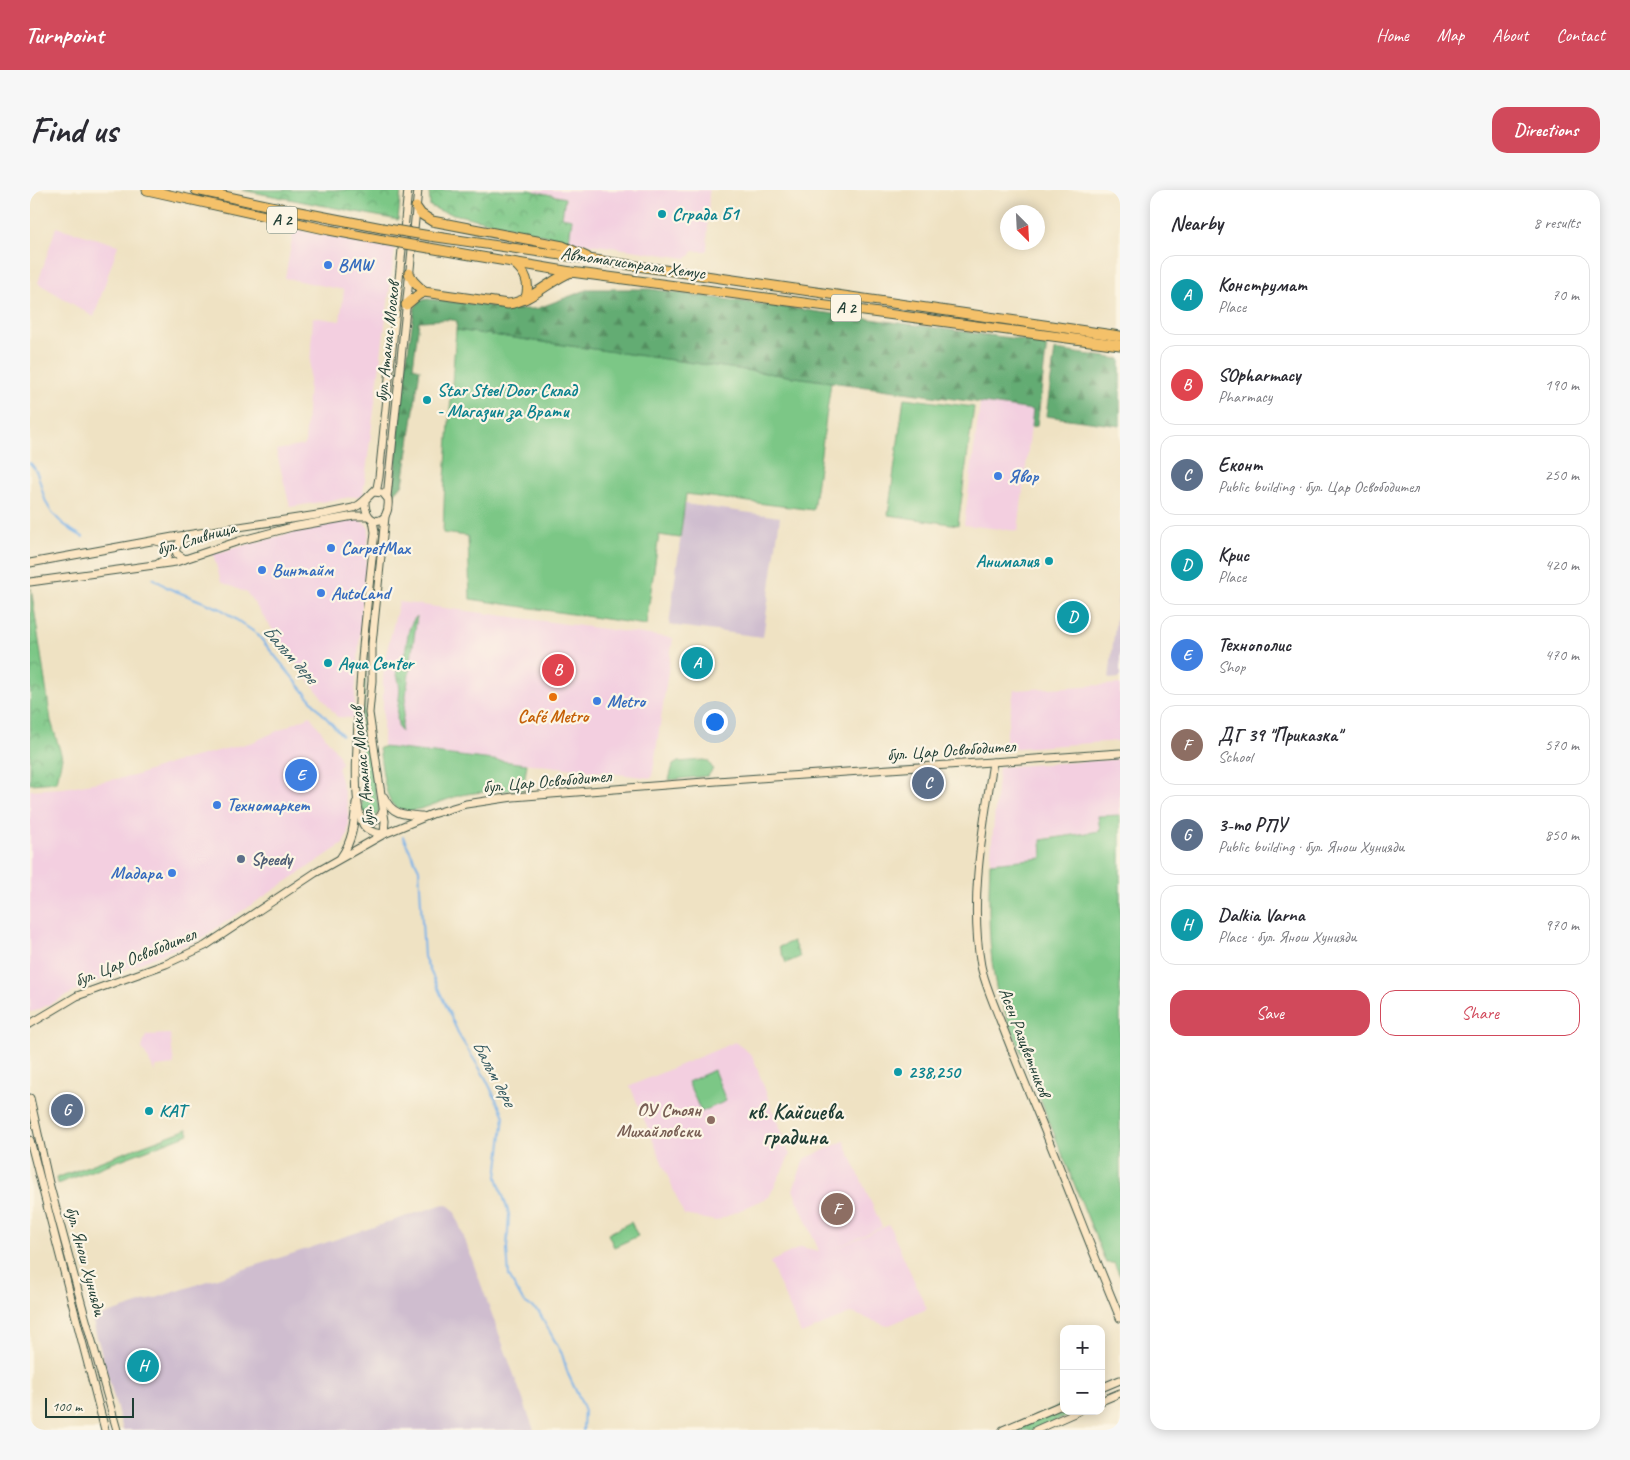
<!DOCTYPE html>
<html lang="en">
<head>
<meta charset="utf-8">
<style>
	body { margin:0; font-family:Caveat,sans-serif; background:#f7f7f7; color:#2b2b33 }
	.controls { position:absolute; right:15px; bottom:15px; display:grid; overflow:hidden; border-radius:10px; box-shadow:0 2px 12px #0003 }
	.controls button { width:45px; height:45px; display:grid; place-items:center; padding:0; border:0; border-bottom:1px solid #e1e1e2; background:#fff; color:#2b2b33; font:25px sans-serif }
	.compass { position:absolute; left:970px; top:15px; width:45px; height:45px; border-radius:50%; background:#fff; box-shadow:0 2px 12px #0003; rotate:156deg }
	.scale { position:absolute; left:15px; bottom:12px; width:89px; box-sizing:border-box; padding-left:5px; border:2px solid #1f3d34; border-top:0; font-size:14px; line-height:18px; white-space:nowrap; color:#1f3d34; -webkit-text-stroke:4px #fcf5e5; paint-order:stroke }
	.you { position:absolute; left:684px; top:531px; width:18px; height:18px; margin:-12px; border:4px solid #fff; border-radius:50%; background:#1a73e8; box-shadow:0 0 0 8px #1a73e833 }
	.badge { display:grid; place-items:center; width:32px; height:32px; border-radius:50%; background:#d1495b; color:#fff; font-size:16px; font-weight:700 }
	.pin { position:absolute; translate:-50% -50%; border:2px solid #fff; box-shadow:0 1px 5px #0006 }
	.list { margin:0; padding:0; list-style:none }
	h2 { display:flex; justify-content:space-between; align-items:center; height:65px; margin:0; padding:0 20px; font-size:21px }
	h2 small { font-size:16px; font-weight:400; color:#7c7c81 }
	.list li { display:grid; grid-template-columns:32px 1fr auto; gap:15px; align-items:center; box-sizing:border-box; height:80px; margin:0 10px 10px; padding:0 10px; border:1px solid #e1e1e2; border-radius:15px }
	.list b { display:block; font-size:19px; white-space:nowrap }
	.list p { margin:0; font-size:16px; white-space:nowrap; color:#7c7c81 }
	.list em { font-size:16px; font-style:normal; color:#7c7c81 }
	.actions { display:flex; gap:10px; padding:15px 20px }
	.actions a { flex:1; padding:11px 0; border:1px solid #d1495b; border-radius:15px; text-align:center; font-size:18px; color:#d1495b }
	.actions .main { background:#d1495b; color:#fff }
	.map { position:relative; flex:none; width:1090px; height:1240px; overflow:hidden; border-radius:15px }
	header { display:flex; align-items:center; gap:30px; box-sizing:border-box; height:70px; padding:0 25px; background:#d1495b; color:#fff }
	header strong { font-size:24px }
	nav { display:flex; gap:28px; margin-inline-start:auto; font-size:18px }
	.intro { display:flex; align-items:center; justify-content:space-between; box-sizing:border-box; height:120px; padding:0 30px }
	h1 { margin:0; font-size:35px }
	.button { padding:12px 22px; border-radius:15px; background:#d1495b; color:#fff; font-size:18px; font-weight:700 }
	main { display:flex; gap:30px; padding:0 30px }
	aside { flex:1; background:#fff; border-radius:15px; box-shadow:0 2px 12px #0003 }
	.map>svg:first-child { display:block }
	.built { fill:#f3cfe0 }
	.industrial { fill:#cfbdcf }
	.grass { fill:#7bc786; stroke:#4d825d }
	.forest { fill:url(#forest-firs); stroke:#427454 }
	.park { fill:url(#park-crowns); stroke:#4d825d }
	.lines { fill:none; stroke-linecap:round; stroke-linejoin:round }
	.stream { stroke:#78b2e9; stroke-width:2 }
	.secondary-casing { stroke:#3e5649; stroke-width:9 }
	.highway-casing { stroke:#3e5649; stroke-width:11 }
	.secondary { stroke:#fbe6c4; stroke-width:7 }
	.highway { stroke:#f4c16b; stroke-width:9 }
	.highway-bridge-casing { stroke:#3e5649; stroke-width:11; stroke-linecap:butt }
	.highway-bridge { stroke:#f4c16b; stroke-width:9 }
	.culture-dot { fill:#0f9aa8; stroke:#fcf5e5; stroke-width:2 }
	.shop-dot { fill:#3f7fe0; stroke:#fcf5e5; stroke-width:2 }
	.food-dot { fill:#e8710a; stroke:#fcf5e5; stroke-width:2 }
	.service-dot { fill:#5c6f8a; stroke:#fcf5e5; stroke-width:2 }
	.education-dot { fill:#8d6e63; stroke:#fcf5e5; stroke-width:2 }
	.labels { text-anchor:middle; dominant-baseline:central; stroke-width:4.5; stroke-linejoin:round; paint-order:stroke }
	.shield { fill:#fcf5e5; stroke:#617469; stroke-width:1 }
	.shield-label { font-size:16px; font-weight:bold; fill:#1f3d34 }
	.culture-label { font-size:18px; font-weight:bold; fill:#0d838f; stroke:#fcf5e5; text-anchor:start }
	.street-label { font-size:18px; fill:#1f3d34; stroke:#fcf5e5 }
	.shop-label { font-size:18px; font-weight:bold; fill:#366cbe; stroke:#fcf5e5; text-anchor:start }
	.food-label { font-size:18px; font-weight:bold; fill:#c56008; stroke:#fcf5e5 }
	.service-label { font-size:18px; font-weight:bold; fill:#4e5e75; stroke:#fcf5e5; text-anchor:start }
	.education-label { font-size:18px; font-weight:bold; fill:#785e54; stroke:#fcf5e5; text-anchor:end }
	.water-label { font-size:19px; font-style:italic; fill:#355a61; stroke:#fcf5e5 }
	.district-label { font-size:22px; font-weight:bold; fill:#1f3d34; stroke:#fcf5e5 }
</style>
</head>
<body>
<header>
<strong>Turnpoint</strong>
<nav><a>Home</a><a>Map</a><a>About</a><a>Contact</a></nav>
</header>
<div class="intro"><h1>Find us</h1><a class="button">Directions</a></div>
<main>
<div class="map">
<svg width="1090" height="1240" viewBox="0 0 1090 1240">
	<defs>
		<pattern id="forest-firs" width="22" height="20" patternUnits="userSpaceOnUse" patternTransform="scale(1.25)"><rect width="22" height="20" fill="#64ac73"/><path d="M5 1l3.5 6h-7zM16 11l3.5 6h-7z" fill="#528d5f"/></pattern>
		<pattern id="park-crowns" width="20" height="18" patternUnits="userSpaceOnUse" patternTransform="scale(1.25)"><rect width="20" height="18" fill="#7bc786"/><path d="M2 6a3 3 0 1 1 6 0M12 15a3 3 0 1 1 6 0" fill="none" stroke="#64a36e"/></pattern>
	</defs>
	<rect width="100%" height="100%" fill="#fcf5e5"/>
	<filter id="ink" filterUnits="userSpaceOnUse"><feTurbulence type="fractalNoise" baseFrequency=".02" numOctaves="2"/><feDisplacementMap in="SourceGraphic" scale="10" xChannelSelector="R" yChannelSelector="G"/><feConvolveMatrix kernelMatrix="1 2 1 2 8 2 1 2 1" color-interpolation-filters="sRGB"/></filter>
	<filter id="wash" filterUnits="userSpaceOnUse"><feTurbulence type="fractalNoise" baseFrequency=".0096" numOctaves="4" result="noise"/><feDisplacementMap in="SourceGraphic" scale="20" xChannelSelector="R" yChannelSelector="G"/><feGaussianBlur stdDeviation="1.12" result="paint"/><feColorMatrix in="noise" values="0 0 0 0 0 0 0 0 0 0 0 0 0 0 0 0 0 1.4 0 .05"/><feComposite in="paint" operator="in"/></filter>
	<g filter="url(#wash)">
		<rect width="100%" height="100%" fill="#efe2c3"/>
		<g class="built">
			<path d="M501,0h178l-2,61h-14l-2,4 -5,3 -117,-17 3,-22 -10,-2 3,-19z"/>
			<path d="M26,37l62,18 -24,72 -56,-34z"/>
			<path d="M264,39l101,19 -32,247 -73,12 -14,-57 29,-5 8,-128 27,4 4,-31 -59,-12z"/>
			<path d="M950,213l53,7 -15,121 -54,-6z"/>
			<path d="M327,329l9,5 3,5 -16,189 -16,-1 -39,-51 -51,-73 -26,-11 -8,-28 92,-25z"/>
			<path d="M369,412l274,36 -21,140 -269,-31v-68l1,-17z"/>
			<path d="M1090,494v57l-116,8 10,-59z"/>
			<path d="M280,526l29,39 2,8 -3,7 9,33 2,21 -2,12 -4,8 -143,95 -36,14 -84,36 -44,22 -6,1v-222l33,-2 71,-12 41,-14 78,-20z"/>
			<path d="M1090,569v56l-22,1 2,15 -59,8 2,19 -53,5 9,-96z"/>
			<path d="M140,844l4,31 -18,2 -1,5 -13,-24 4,-13z"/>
			<path d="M705,852l17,13 38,100 -21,42 -53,24 -32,-6 -54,-129z"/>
			<path d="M814,951l38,86 -57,26 64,-28 38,84 -40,17 -35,-13 -51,21 -31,-72 31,-15 18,4 -26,-61 11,-31z"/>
		</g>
		<g class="industrial">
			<path d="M655,314l95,13 -17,120 -94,-12z"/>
			<path d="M1090,391v97l-11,1z"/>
			<path d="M414,1014l5,2 5,4 80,220h-411l-31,-111z"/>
		</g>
		<g class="grass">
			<path d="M426,140l375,52 -18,128 -127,-16 -6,44 -21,-3 -13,90 -176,-26 -2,-63 -25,-3 2,-55z"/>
			<path d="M874,208l70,9 -16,118 -70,-10z"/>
			<path d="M344,384l-9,109 -1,36 15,92 -5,8h-6l-4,-3 -2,-5 -1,-118z"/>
			<path d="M353,557l144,17 -4,26c-20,1 -41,1 -62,5 -15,4 -38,15 -52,16 -5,0 -13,-2 -17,-7 -7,-8 -11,-44 -13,-56z"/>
			<path d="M673,570l5,1 5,8 -5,7 -39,4 4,-15 5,-3z"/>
			<path d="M1090,625v461l-6,-13h-8l-109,-271c-9,-43 -9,-85 -7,-129l52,-5 -1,-18 59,-9 -2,-15z"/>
			<path d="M684,880l12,31 -25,11 -13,-30z"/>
			<path d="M601,1032l7,14 -24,11 -6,-13z"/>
			<path d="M1034,1214v7h15l-43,19h-32z"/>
		</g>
		<g class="forest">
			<path d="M559,99h61l397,54 -10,83 -6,1 2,-17 -577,-80 1,-9c-8,-3 -28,0 -38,0l-6,46 7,2 -17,115 -8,9 -3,7 13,-131 10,-62 5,-6 7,-2 67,7 22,3h20z"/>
			<path d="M1025,160l65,9v67l-74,-10z"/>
		</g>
		<g class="park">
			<path d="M212,0h159l-3,30z"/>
			<path d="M399,0h100l36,8 -3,19 10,2 -3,22 -128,-30 -11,-5z"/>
			<path d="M1,398l20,133 11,36 -5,25 -27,2z"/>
			<path d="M387,426l-16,116c-9,-15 1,-32 -2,-49 -1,-6 -3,-9 -3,-16 16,-14 6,-37 21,-51z"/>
			<path d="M763,751l7,16 -14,6 -7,-16z"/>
			<path d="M157,939l2,5 -132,50 -1,-6z"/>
		</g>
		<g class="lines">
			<g class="stream">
				<path d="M0,273c12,11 10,30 18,43 7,13 23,25 35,31"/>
				<path d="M123,388l15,10 53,21 36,25 63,77 22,24"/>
				<path d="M373,647l16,32 5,88 36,80 25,40 19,39 -7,61 12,37 -2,35 2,27 14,25 16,11 23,42 6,20 16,34 -1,22"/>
			</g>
		</g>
	</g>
	<g filter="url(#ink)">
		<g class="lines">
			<g class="secondary-casing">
				<g id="secondary">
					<path d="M343,302l4,-4 2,-11 29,-287"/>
					<path d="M343,302l10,1 5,6c3,28 -24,29 -23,1z"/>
					<path d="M357,307l31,-307"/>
					<path d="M343,330l2,12c-8,71 -16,142 -18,213 -1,20 -2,59 5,77 3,9 13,11 22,12"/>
					<path d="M126,351l8,2 5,8 -2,7 -8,5"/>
					<path d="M155,369l-8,-5 -2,-5 6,-9 6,-3"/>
					<path d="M0,373l143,-26 151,-23 29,-6 6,-3 6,-5"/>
					<path d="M0,392l146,-20 63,-21 53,-14 62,-11h14"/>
					<path d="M963,572c-10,67 -24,137 -12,204 4,18 12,36 19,54 12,31 25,63 38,94 28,68 54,137 82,204"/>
					<path d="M354,607c8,18 20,18 38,19"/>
					<path d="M332,628c8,10 17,2 21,-7"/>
					<path d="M354,644l1,-13 -16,-108 3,-32v-37l13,-127"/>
					<path d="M311,667c12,-17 13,-34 15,-54"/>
					<path d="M0,834l47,-28 89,-32 39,-18 110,-73 69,-39 48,-20 34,-10 47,-7 204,-16 403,-28"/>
					<path d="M0,908l19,85 35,130 33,117"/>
					<path d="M0,950l75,290"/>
					<path d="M1071,1198l19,-8"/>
					<path d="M1071,1211l19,-8"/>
					<path d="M973,1240l61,-26"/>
					<path d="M1006,1240l43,-19"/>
				</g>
			</g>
			<g class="highway-casing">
				<g id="highway">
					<path d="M117,0l182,40 54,10"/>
					<path d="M166,0l93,20 93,18"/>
					<path d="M386,17l5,7 11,7 131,25 24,11"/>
					<path d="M400,46l690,100"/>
					<path d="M399,58l142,24 549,73"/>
					<path d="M484,73c12,10 16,20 12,35"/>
					<path d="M379,83l4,8 11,11 84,12c22,-2 42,-24 63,-32"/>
					<path d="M376,115l12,-10 6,-3"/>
				</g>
			</g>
			<use href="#secondary" class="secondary"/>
			<use href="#highway" class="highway"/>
			<g class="highway-bridge-casing">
				<g id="highway-bridge">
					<path d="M352,38l48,8"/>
					<path d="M353,50l46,8"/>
				</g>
			</g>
			<use href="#highway-bridge" class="highway-bridge"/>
		</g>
	</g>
	<g class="culture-dot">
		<circle cx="632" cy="24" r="5"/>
		<circle cx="397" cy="210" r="5"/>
		<circle cx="1019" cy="371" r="5"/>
		<circle cx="298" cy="473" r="5"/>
		<circle cx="868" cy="882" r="5"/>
		<circle cx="119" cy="921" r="5"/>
	</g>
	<g class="shop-dot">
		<circle cx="298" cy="75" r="5"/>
		<circle cx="968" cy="286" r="5"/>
		<circle cx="301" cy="358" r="5"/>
		<circle cx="232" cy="380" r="5"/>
		<circle cx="291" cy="403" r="5"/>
		<circle cx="567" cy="511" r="5"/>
		<circle cx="187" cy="615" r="5"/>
		<circle cx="142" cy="683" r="5"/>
	</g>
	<circle class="food-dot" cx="523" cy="507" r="5"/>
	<circle class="service-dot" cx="211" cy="669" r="5"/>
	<circle class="education-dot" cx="681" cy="930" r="5"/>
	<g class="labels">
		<g class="shield">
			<rect x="237" y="16.5" width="30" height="27" rx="4"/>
			<rect x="801" y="104.5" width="30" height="27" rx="4"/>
		</g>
		<g class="shield-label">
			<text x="252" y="30">A 2</text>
			<text x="816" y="118">A 2</text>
		</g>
		<g class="culture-label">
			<text x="642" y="24">Сграда Б1</text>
			<text x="407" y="200">Star Steel Door Склад<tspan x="407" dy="21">- Магазин за Врати</tspan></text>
			<text x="1009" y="371" text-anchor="end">Анималия</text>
			<text x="308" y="473">Aqua Center</text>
			<text x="878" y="882">238,250</text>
			<text x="129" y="921">КАТ</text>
		</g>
		<g class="street-label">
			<text transform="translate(603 73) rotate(8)">Автомагистрала Хемус</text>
			<text transform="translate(357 152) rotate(-84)">бул. Атанас Москов</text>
			<text transform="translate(166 348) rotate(-16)">бул. Сливница</text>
			<text transform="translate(921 560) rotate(-4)">бул. Цар Освободител</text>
			<text transform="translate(332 577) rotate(-96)">бул. Атанас Москов</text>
			<text transform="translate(517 591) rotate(-5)">бул. Цар Освободител</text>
			<text transform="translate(105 767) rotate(-22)">бул. Цар Освободител</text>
			<text transform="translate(995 852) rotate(69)">Асен Разцветников</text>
			<text transform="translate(56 1071) rotate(75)">бул. Янош Хунияди</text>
		</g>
		<g class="shop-label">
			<text x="308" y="75">BMW</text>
			<text x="978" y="286">Явор</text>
			<text x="311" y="358">CarpetMax</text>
			<text x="242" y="380">Винтайм</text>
			<text x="301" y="403">AutoLand</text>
			<text x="577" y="511">Metro</text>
			<text x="197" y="615">Техномаркет</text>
			<text x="132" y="683" text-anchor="end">Мадара</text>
		</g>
		<g class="food-label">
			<text x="523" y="526">Café Metro</text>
		</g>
		<g class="service-label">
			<text x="221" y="669">Speedy</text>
		</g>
		<g class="education-label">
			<text x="671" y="920">ОУ Стоян<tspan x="671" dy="21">Михайловски</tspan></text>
		</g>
		<g class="water-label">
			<text transform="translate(260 464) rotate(48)">Балъм дере</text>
			<text transform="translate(464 883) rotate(62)">Балъм дере</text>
		</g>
		<g class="district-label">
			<text x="765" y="922">кв. Кайсиева<tspan x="765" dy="25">градина</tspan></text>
		</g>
	</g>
</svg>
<div class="controls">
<button>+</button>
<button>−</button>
</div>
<svg class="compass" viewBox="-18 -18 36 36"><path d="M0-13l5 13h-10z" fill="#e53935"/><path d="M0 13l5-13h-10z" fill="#7c7c81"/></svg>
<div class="scale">100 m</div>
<div class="you"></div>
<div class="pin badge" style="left:667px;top:473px;background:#0f9aa8">A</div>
<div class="pin badge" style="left:528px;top:480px;background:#e0444e">B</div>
<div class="pin badge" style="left:898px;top:593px;background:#5c6f8a">C</div>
<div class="pin badge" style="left:1043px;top:427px;background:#0f9aa8">D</div>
<div class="pin badge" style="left:271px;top:585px;background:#3f7fe0">E</div>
<div class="pin badge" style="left:807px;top:1019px;background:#8d6e63">F</div>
<div class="pin badge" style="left:37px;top:920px;background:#5c6f8a">G</div>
<div class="pin badge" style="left:113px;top:1176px;background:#0f9aa8">H</div>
</div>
<aside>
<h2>Nearby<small>8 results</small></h2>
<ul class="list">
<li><span class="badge" style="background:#0f9aa8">A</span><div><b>Конструмат</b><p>Place</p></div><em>70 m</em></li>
<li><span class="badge" style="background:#e0444e">B</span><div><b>SOpharmacy</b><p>Pharmacy</p></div><em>190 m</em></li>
<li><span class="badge" style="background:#5c6f8a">C</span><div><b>Еконт</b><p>Public building · бул. Цар Освободител</p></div><em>250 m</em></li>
<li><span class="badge" style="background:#0f9aa8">D</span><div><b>Крис</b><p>Place</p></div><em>420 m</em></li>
<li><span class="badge" style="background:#3f7fe0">E</span><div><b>Технополис</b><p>Shop</p></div><em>470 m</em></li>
<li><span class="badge" style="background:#8d6e63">F</span><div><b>ДГ 39 &quot;Приказка&quot;</b><p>School</p></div><em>570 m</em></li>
<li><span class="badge" style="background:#5c6f8a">G</span><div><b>3-то РПУ</b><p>Public building · бул. Янош Хунияди</p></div><em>850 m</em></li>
<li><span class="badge" style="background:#0f9aa8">H</span><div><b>Dalkia Varna</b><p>Place · бул. Янош Хунияди</p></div><em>970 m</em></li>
</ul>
<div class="actions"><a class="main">Save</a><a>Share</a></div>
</aside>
</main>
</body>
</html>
